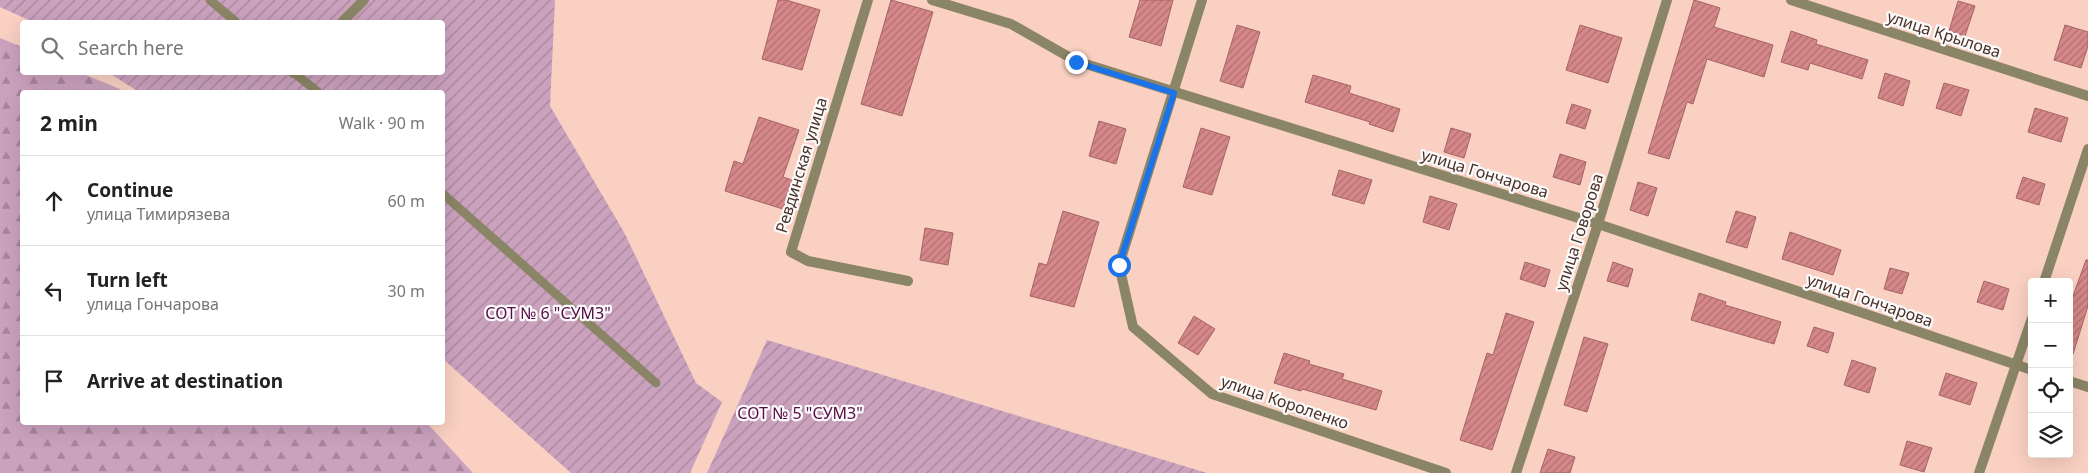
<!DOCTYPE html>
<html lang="en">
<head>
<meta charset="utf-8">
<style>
	body { margin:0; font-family:"Noto Sans",sans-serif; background:#f6f6f6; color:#222 }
	.controls { position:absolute; right:15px; bottom:15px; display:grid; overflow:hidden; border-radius:5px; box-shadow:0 5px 20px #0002 }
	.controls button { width:45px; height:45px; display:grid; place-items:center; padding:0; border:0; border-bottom:1px solid #e0e0e0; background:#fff; color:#222; font:25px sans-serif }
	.stop { position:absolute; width:15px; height:15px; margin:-11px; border:4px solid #1a73e8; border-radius:50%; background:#fff }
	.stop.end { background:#1a73e8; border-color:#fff; box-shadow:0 1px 5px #0008 }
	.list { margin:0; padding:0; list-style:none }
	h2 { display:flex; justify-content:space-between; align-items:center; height:65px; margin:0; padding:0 20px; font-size:21px }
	h2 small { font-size:16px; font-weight:400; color:#767676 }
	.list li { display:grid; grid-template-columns:32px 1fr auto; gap:15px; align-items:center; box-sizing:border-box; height:90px; padding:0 20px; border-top:1px solid #e0e0e0 }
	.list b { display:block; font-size:19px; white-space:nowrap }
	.list p { margin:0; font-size:16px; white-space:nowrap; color:#767676 }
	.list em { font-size:16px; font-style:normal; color:#767676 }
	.icon { flex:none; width:28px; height:28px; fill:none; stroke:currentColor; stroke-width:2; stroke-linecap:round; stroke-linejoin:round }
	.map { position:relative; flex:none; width:2088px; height:473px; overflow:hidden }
	.search { position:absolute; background:#fff; box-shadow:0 5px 20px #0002; left:20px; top:20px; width:425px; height:55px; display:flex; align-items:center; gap:12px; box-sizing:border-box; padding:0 18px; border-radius:5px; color:#767676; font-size:19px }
	.panel { position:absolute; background:#fff; box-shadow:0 5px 20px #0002; left:20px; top:90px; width:425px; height:335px; border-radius:5px }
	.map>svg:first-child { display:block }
	.forest { fill:url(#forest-firs) }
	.garden { fill:url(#garden-furrows) }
	.building { fill:url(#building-hatch); stroke:#a46465 }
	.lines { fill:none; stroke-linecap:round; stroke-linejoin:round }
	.lane { stroke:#8b8567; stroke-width:9 }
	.street { stroke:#8b8567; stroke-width:10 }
	.route { stroke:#1a73e8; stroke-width:6 }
	.labels { text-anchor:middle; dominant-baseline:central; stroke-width:4.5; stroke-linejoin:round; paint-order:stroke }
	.street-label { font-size:16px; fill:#4b3128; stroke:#fbfbfb }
	.park-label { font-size:16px; fill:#580b48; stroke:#fbfbfb }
</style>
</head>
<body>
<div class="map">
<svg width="2088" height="473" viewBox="0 0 2088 473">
	<defs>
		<pattern id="forest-firs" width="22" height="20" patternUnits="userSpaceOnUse" patternTransform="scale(1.25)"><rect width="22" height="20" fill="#cba2be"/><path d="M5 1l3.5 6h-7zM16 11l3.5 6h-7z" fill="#a7859a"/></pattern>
		<pattern id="garden-furrows" width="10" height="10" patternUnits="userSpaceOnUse" patternTransform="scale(1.25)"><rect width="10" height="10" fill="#cba2be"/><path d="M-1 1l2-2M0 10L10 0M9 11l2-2" fill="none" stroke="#a7859a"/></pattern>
		<pattern id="building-hatch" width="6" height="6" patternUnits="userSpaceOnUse" patternTransform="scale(1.25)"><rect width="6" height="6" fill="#d68789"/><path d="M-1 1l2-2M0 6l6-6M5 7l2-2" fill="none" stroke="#b06f70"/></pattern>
	</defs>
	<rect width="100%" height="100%" fill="#f9d0c2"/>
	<path class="forest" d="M0,38l22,9v25l59,1 39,16 3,3h-101v330l405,1 46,50h-473z"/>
	<g class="garden">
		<path d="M0,0h555l-5,106 75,128 71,149 26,19 -32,71h-119l-128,-114 -1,-267h-303l-30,-19 333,-1v-50h-409l-33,-15z"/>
		<path d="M767,340l440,133h-500z"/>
	</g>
	<g class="building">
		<path d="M778,0h8l34,10 -18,60 -40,-11z"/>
		<path d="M891,0l42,12 -31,104 -41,-12z"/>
		<path d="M1140,0h33l-12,46 -32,-9z"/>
		<path d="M1694,0l26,8 -6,19 59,18 -9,32 -57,-18 -14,45 -6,-2 -18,57 -21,-6z"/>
		<path d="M1958,1l17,5 -10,30 -16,-5z"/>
		<path d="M1237,25l23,7 -17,56 -23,-7z"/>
		<path d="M1580,25l42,13 -14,45 -42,-13z"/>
		<path d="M2065,25l23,7v14l-7,22 -27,-8z"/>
		<path d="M1791,31l26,9 -1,4 52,16 -6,19 -52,-16 -2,7 -27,-8z"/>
		<path d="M1885,73l25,8 -7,25 -25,-8z"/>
		<path d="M1313,75l38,11 -2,7 51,16 -7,23 -24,-8 1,-2 -65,-20z"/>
		<path d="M1944,83l25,7 -8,26 -25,-8z"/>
		<path d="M1572,104l19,6 -6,19 -19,-6z"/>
		<path d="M2035,108l33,10 -7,24 -33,-10z"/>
		<path d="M759,117l40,13 -16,47 9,3 -9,29 -58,-18 9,-30 9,3z"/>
		<path d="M1099,121l27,8 -10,35 -27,-8z"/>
		<path d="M1201,128l29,9 -18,58 -29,-8z"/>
		<path d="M1451,128l20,6 -7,24 -20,-6z"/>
		<path d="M1560,154l26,8 -6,23 -27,-8z"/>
		<path d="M1339,170l33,10 -8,24 -32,-9z"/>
		<path d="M2023,177l22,7 -6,21 -23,-7z"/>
		<path d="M1638,182l19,6 -9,28 -18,-6z"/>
		<path d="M1430,196l27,8 -8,26 -26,-8z"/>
		<path d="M1063,211l36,11 -25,85 -44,-11 9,-33 8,2z"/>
		<path d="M1736,211l20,6 -9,31 -21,-6z"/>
		<path d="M925,228l28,5 -5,32 -28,-5z"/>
		<path d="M1790,232l51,18 -8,25 -51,-16z"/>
		<path d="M2086,260h2v46l-15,48h-4v-47z"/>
		<path d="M1525,262l25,8 -5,17 -25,-8z"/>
		<path d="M1613,262l20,7 -5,18 -21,-6z"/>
		<path d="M1890,268l19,5 -7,21 -18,-5z"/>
		<path d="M1984,281l25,8 -6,21 -26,-8z"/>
		<path d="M1699,293l27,9 -1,3 56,17 -7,22 -83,-24z"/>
		<path d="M1506,313l28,9 -42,128 -32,-10 27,-87 6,2z"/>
		<path d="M1194,316l21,13 -17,26 -20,-12z"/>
		<path d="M1814,327l20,6 -6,20 -21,-7z"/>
		<path d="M1584,337l24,7 -21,68 -23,-7z"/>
		<path d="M1284,353l26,8 -1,3 35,10 -2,5 40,12 -6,19 -74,-21 -1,2 -27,-8z"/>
		<path d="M1852,360l24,8 -7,25 -25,-8z"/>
		<path d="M1946,373l31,10 -7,22 -31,-10z"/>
		<path d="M1907,441l25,7 -8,24 -24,-7z"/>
		<path d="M1548,449l27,8 -5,16h-30z"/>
	</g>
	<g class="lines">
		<g class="lane">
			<path d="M210,0l26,22"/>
			<path d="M293,72l25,20"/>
			<path d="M442,193l214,190"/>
		</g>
		<g class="street">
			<path d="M868,0l-77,252 17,9 100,20"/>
			<path d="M932,0l79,24 65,37 522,163 434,146"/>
			<path d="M1202,0l-83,265 14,62 79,67 234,79"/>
			<path d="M1791,0l297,96"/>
			<path d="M342,22l22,-22"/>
			<path d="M293,73l1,-1"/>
			<path d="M2044,282l44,-133"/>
			<path d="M2069,381l19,6"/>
			<path d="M1516,473l82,-249 69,-224"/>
			<path d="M1979,473l53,-155"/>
		</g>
	</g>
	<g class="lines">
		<path class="route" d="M1076,62l98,31 -55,172"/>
	</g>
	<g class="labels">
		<g class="street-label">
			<text transform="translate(1944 34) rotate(18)">улица Крылова</text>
			<text transform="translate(801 165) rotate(-73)">Ревдинская улица</text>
			<text transform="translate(1485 173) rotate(17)">улица Гончарова</text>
			<text transform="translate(1579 232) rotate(-72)">улица Говорова</text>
			<text transform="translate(1870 300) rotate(19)">улица Гончарова</text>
			<text transform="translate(1285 402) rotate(19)">улица Короленко</text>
		</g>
		<g class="park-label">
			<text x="548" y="313">СОТ № 6 "СУМЗ"</text>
			<text x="800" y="413">СОТ № 5 "СУМЗ"</text>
		</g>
	</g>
</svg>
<div class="controls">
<button>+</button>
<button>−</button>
<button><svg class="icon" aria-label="locate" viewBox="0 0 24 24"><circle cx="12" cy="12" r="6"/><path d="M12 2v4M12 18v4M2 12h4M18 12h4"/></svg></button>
<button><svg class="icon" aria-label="layers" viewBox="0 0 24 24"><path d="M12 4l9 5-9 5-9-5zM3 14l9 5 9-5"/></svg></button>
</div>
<div class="stop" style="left:1119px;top:265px"></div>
<div class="stop end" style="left:1076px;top:62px"></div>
<div class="search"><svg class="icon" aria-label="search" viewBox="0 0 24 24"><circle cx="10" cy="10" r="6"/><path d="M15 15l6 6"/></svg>Search here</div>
<section class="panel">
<h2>2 min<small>Walk · 90 m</small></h2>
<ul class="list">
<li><svg class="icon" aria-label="ahead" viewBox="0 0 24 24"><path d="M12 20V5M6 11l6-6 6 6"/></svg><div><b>Continue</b><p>улица Тимирязева</p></div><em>60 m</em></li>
<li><svg class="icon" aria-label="left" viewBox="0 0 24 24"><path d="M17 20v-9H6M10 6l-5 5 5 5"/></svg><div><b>Turn left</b><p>улица Гончарова</p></div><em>30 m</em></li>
<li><svg class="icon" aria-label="arrive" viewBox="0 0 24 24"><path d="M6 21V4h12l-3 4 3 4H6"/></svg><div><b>Arrive at destination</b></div></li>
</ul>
</section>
</div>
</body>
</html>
